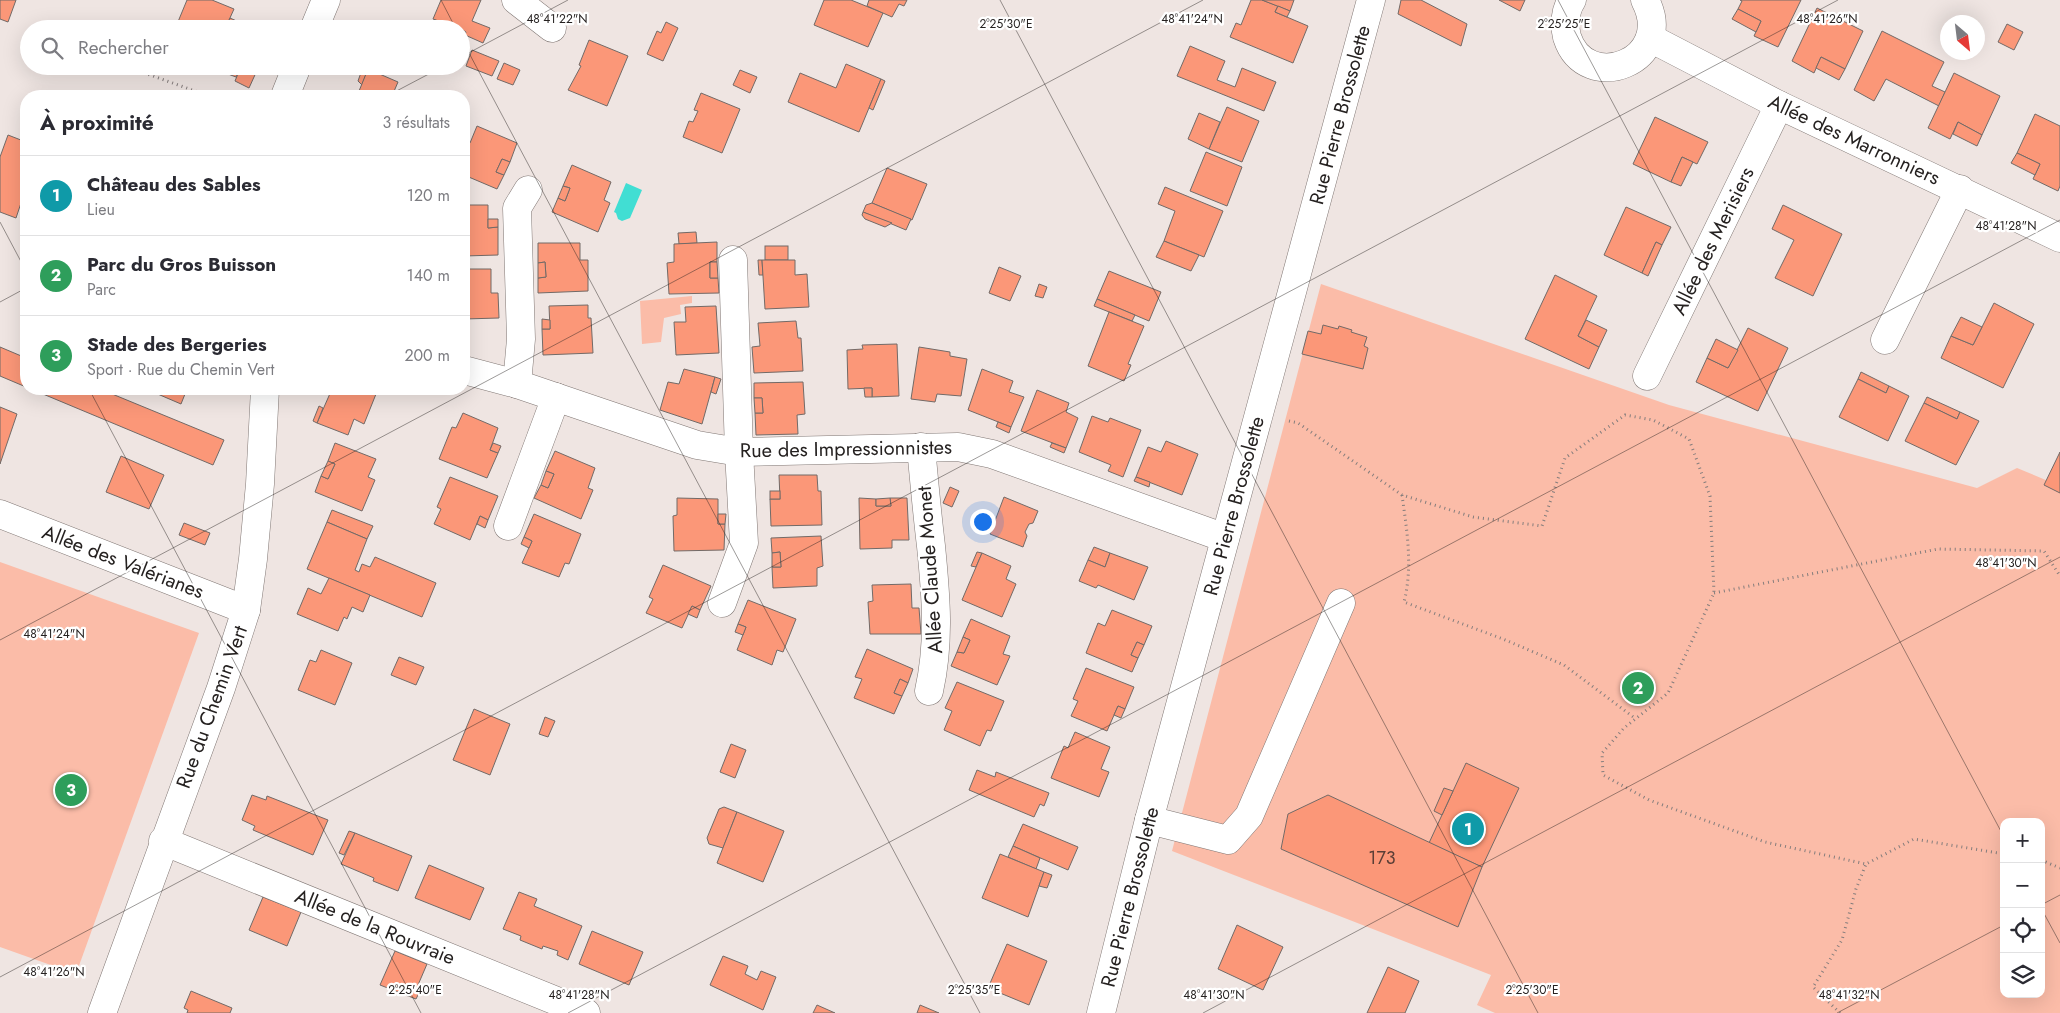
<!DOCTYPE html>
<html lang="fr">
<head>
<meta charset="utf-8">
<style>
	body { margin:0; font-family:Jost,sans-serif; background:#f7f7f7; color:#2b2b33 }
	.controls { position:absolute; right:15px; bottom:15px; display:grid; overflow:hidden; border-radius:10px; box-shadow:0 5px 20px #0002 }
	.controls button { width:45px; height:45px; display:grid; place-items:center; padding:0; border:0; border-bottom:1px solid #e1e1e2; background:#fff; color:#2b2b33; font:25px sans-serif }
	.compass { position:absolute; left:1940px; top:15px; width:45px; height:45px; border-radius:50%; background:#fff; box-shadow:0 5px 20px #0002; rotate:152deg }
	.you { position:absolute; left:982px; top:521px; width:18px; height:18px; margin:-12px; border:4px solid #fff; border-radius:50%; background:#1a73e8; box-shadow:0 0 0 8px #1a73e833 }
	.badge { display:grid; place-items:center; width:32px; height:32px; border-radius:50%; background:#196660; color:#fff; font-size:16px; font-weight:700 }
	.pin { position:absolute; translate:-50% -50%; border:2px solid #fff; box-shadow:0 1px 5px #0006 }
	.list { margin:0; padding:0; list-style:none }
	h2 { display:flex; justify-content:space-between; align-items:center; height:65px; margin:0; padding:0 20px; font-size:21px }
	h2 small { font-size:16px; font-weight:400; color:#7c7c81 }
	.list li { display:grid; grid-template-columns:32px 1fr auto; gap:15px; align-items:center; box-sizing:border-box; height:80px; padding:0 20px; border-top:1px solid #e1e1e2 }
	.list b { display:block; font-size:19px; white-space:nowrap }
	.list p { margin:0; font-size:16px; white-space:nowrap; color:#7c7c81 }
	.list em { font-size:16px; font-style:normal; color:#7c7c81 }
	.icon { flex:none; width:28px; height:28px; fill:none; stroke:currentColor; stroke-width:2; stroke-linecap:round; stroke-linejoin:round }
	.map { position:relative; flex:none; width:2060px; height:1013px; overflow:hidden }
	.search { position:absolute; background:#fff; box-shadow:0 5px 20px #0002; left:20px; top:20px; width:450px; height:55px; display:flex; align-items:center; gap:12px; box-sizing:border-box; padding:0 18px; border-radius:28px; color:#7c7c81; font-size:19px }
	.panel { position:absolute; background:#fff; box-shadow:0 5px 20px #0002; left:20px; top:90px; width:450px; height:305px; border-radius:20px }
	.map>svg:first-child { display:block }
	.green { fill:#fbbca8; fill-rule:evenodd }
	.water { fill:#41ded3 }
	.building { fill:#fb9778; stroke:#726a67 }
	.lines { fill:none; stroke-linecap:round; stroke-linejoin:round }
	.minor-casing { stroke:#807774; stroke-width:29 }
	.path { stroke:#847d7c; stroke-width:3; stroke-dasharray:1 4; stroke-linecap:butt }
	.minor { stroke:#fff; stroke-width:28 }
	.ticks { fill:none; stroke:#252120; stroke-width:1; stroke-opacity:0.45 }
	.labels { text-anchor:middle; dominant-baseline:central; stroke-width:4.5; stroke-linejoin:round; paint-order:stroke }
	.number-label { font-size:18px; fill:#5a3e36 }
	.street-label { font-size:20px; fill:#252120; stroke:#fff }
	.ticks-label { font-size:12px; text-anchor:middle; fill:#252120; stroke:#fff; stroke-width:4.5; stroke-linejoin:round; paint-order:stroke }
</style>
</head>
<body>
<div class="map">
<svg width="2060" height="1013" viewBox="0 0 2060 1013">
	<rect width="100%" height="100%" fill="#efe5e2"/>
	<g class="green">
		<path d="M1321,284l348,121 308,83 40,-20 43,18v527h-565l-18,-8 14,-30 -319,-124zM2004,822h37v172h-37z"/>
		<path d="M692,296v7l-12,2 1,9 -17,4 -3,24 -19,2 -2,-43z"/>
		<path d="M0,562l199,71 -123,341 -76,-27z"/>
	</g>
	<path class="water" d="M626,183l16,7 -12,28 -8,3 -4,-2 -2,-6 -2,-1z"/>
	<g class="building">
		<path d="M0,0h16l-8,22 -8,-3z"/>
		<path d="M187,0h25l22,9 -9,20h-50z"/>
		<path d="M441,0h40l-9,21 18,7 -7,15 -18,-8 1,-3 -5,-3 -28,-10z"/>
		<path d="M824,0h27l32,13 -15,34 -54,-22z"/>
		<path d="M869,0h38l-3,6 -5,-2 -7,13 -25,-11z"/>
		<path d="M1251,0h11l16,6 -3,6 33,14 -15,37 -63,-26 6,-14 5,2z"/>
		<path d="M1262,0h32l-4,11z"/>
		<path d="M1401,0h20l46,24 -6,22 -63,-32z"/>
		<path d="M1499,0h26l-5,11z"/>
		<path d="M1740,0h61l-23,47 -24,-11 7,-15 -23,-12 4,-8z"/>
		<path d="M1278,6l12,5 -3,6 -12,-5z"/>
		<path d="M1817,8l46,23 -18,38 -24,-12 -7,16 -22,-12z"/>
		<path d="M1738,9l23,12 -5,11 -24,-13z"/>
		<path d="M230,18l24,11h-29z"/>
		<path d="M435,20l22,9h-26z"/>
		<path d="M666,22l12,6 -15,33 -16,-7 10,-23 4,2z"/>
		<path d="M2007,24l16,8 -9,18 -16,-8z"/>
		<path d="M1882,31l62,31 -12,24 13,6 -6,14 -53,-27 -12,22 -20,-11z"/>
		<path d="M589,40l39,16 -21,50 -39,-16 13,-24 -2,-1z"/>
		<path d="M1190,46l35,15 -8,19 18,7 7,-19 34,14 -12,29 -87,-35z"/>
		<path d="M472,50l27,11 -7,15 -26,-10z"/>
		<path d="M1821,57l24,12 -6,11 -23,-12z"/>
		<path d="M504,63l16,7 -7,15 -16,-6z"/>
		<path d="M846,64l35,15 -22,53 -71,-30 12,-29 36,15z"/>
		<path d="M232,66l8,3 -4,8 -8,-3z"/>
		<path d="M234,66h25l-10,22 -14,-7 5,-12z"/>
		<path d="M363,67l5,2 -6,16 -4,-4z"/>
		<path d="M368,69l30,13 -6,14h-35z"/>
		<path d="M740,70l17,7 -7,16 -17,-8z"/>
		<path d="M1954,73l46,23 -18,39 -24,-13 -8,17 -22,-11z"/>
		<path d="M881,79l4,2 -12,29 -4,-2z"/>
		<path d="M701,93l39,16 -18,44 -39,-16 6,-16 4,1 5,-11 -4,-1z"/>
		<path d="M1227,107l32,14 -17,41 -33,-13z"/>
		<path d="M1199,113l21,9 -11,27 -21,-10z"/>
		<path d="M2035,114l25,12v60l-2,5 -25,-12 7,-15 -23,-11z"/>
		<path d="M1655,117l53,25 -11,22 -15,-7 -11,25 -38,-18z"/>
		<path d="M1958,122l24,13 -5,11 -24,-12z"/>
		<path d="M477,126l40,17 -7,19 -8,-3 -6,13 8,3 -7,14 -33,-14v-34l6,2z"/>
		<path d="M8,135l18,7v46l-10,30 -16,-6v-55z"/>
		<path d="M1206,152l36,15 -15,39 -37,-15z"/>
		<path d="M2017,153l23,11 -5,11 -24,-12z"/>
		<path d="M1682,157l11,5 -12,24 -10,-4z"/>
		<path d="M502,159l8,3 -6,13 -8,-3z"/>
		<path d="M572,165l39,17 -7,18 6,3 -12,29 -46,-20 6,-14 7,3 5,-13 -7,-2z"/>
		<path d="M887,168l40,16 -15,36 -40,-17z"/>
		<path d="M563,186l7,2 -5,13 -7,-3z"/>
		<path d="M1165,187l58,24 -19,46 -40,-16 11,-30 -17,-7z"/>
		<path d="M872,203l39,16 -5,11 -43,-18 3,-7z"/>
		<path d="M464,205h24v23l10,-1v28l-34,1z"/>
		<path d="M1783,205l59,29 -29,62 -38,-18 19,-38 -22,-11z"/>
		<path d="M1626,207l45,20 -9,18 -6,-3 -14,31 -38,-18z"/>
		<path d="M863,212l29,11 -7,4 -20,-8 -3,-4z"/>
		<path d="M488,219h10v8l-10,1z"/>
		<path d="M696,232l1,11 -18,1 -1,-11z"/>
		<path d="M1164,241l35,14 -8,16 -35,-14z"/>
		<path d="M717,242v20h-7v16h8l1,15 -50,1 -2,-31 7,-1v-18z"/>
		<path d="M1656,242l6,3 -14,31 -6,-3z"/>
		<path d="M538,243h42v17h8v31l-50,2v-15l8,-1 -1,-15 -7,1z"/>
		<rect x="765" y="246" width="23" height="14"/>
		<path d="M758,260h4l1,15h-4z"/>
		<path d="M762,260h33v15l12,-1 2,33 -44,2z"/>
		<path d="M545,262l1,15 -8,1v-15z"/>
		<path d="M710,262h7l1,16h-8z"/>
		<path d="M999,267l22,9 -11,25 -21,-8z"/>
		<path d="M464,269h27v24h7l1,25 -35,1z"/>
		<path d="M1109,271l52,21 -12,29 -52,-22z"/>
		<path d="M1555,275l42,21 -19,40 21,11 -10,22 -64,-30z"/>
		<path d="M1039,284l8,3 -4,11 -8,-2z"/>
		<path d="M1097,299l38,16 -3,6 -38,-15z"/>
		<path d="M1994,303l40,21 -31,64 -62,-30 10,-22 22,9z"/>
		<path d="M588,305v13h3l2,35 -50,2 -1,-26h8l-1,-23z"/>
		<path d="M716,306l3,47 -43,2 -2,-33h12l-1,-15z"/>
		<path d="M1109,312l35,14 -16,38 3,1 -7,16 -36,-15z"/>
		<path d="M1961,317l21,10 -9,18 -22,-9z"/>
		<path d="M542,319l8,1v9h-8z"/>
		<path d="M1586,320l21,10 -8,17 -21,-11z"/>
		<path d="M796,321l2,17h3l2,33 -49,2 -2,-26 8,-1 -2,-23z"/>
		<path d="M1323,325l15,4 1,-3 13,4 -1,2 16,5 -3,9 4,2 -5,21 -61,-15 6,-23 13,3z"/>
		<path d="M1748,328l40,20 -30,63 -62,-29 11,-24 21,10z"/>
		<path d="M1716,339l22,11 -10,18 -21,-10z"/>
		<path d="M897,344l2,52 -27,1v-9l-24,1 -1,-39 16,-1 -1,-4z"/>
		<path d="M0,347l26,11v29l-26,-11z"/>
		<path d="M919,347l31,5v4l17,3 -6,37 -24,-2 -2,8 -24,-3z"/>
		<path d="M684,369l31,8 -13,47 -42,-14 8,-28 11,2z"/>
		<path d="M982,369l31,12 -4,11 15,5 -13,30 -43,-17z"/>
		<path d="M1861,372l28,14 -3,7 -28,-14z"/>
		<path d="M715,377l6,2 -5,15 -5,-2z"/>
		<path d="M1858,379l28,14 3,-7 20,10 -21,45 -49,-24z"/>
		<path d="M803,382l2,32 -8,1 1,19 -42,1 -1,-22h8l-1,-15h-8v-15z"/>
		<path d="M864,388h8v9h-7z"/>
		<path d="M31,389h69l124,51 -11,25z"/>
		<path d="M146,389h41l-6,15z"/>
		<path d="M332,389h31l13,5 -12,30 -10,-5 -6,16 -31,-12z"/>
		<path d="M1037,390l32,13 -3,9 12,6 -12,30 -45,-17z"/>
		<path d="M1927,397l33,15 -3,7 -33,-16z"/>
		<path d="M754,398h8l1,15h-8z"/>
		<path d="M1924,403l33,16 3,-7 19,9 -23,44 -51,-24z"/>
		<path d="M319,406l4,2 -6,15 -4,-2z"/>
		<path d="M0,407l17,7 -17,50z"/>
		<path d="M463,413l35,15 -8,22 8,3 -11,25 -48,-19 13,-32 4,1z"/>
		<path d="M1092,416l16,6 2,-4 31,12 -18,47 -15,-6 3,-6 -32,-13z"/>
		<path d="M998,422l13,5 -2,6 -13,-6z"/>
		<path d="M1166,441l32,13 -16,41 -46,-18 12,-30 13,5z"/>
		<path d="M335,443l41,16 -8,18 7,3 -13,31 -47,-19 6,-16 7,3 7,-15 -7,-3z"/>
		<path d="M493,443l8,3 -3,7 -8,-3z"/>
		<path d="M1052,443l14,5 -2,5 -14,-6z"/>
		<path d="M555,451l40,17 -7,20 5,2 -12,29 -47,-21 7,-13 7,3 6,-14 -8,-3z"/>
		<path d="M2060,452v41l-16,-8z"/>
		<path d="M121,456l43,19 -15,34 -43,-17z"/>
		<path d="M328,461l7,3 -7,15 -7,-3z"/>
		<path d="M546,471l8,3 -6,14 -7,-3z"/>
		<path d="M779,475h38l1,16h3l1,34 -51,1 -1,-27h10z"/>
		<path d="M450,477l48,19 -10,24 -8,-4 -10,24 -36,-16 7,-15 -4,-2z"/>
		<path d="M1136,477l14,5 -1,5 -15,-6z"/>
		<path d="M950,487l9,4 -7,16 -9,-4z"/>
		<rect x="770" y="491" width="10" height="8"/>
		<path d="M1004,497l34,14 -5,12 -4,1 -4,8 2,4 -4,11 -33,-13z"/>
		<path d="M677,498l41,1v25h7l-1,26 -50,1 -1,-35 4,-1z"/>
		<path d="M859,498l17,1v7h15l-1,-8h17l2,42h-17v8l-32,1z"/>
		<path d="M890,498l1,8h-15v-7z"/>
		<path d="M332,510l41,16 -6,13 -40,-17z"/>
		<path d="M534,514l47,20 -12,30 -4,-1 -6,14 -37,-14 10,-22 -8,-4z"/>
		<path d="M718,514h8l-1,10h-7z"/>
		<path d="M480,516l8,4 -3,8 -8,-4z"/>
		<path d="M327,522l40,17 -12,31 4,2 3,-8 8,3 5,-10 61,26 -14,34 -115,-48z"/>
		<path d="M184,523l26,10 -5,12 -26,-10z"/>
		<path d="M821,536l2,30 -6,2v18l-44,2 -1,-21h9l-1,-15 -8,1 -1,-15z"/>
		<path d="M524,537l8,4 -3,7 -8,-4z"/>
		<path d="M1094,547l16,6 -5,14 -17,-7z"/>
		<path d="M780,552l1,15h-9v-14z"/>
		<path d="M977,552l5,1 -6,14 -5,-1z"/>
		<path d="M982,553l29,13 -5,13 10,5 -14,33 -40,-17z"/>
		<path d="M1110,553l38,14 -14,33 -36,-15 -2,3 -17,-7 9,-21 17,7z"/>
		<path d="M663,565l48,21 -11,24 -8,-4 -10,22 -36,-15 7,-14 -4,-2z"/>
		<path d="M329,578l41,17 -7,17 -11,-5 -5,12 -3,-2 -6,14 -41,-17 11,-26 13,6z"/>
		<path d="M911,584l1,24h7l2,26h-51l-2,-32 5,-1 -1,-16z"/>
		<path d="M748,600l48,19 -13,33 -6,-2 -5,15 -35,-15 9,-23 -8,-3z"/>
		<path d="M692,606l8,4 -3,8 -9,-4z"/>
		<path d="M1112,610l40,16 -8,19 -7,-3 -6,13 7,3 -6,14 -46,-19 12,-30 7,3z"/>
		<path d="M971,619l39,17 -7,18 7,2 -13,29 -46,-19 6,-14 7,1 6,-13 -7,-3z"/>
		<path d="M738,624l8,3 -3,8 -8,-3z"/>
		<path d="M963,637l7,3 -6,13 -7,-1z"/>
		<path d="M1137,642l7,3 -6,13 -7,-3z"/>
		<path d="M867,649l46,20 -5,14 -8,-4 -6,14 8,3 -8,18 -40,-16 8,-19 -7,-2z"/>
		<path d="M321,650l31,13 -17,42 -37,-15 12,-30 6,2z"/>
		<path d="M399,657l25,10 -8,18 -25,-10z"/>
		<path d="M1086,668l48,19 -9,22 -7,-3 -11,25 -36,-15 7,-15 -5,-2z"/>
		<path d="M900,679l8,4 -6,13 -8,-3z"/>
		<path d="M957,682l47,19 -13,30 -4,-1 -7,16 -36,-16 8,-19 -7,-3z"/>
		<path d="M1118,706l7,3 -4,9 -7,-3z"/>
		<path d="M474,709l36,15 -20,51 -37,-15z"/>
		<path d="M545,717l10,4 -7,16 -9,-3z"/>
		<path d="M1075,732l35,15 -9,22 8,3 -10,25 -48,-19 13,-32 4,2z"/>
		<path d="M731,744l15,6 -11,28 -15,-6z"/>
		<path d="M1466,763l53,25 -37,79 -53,-24z"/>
		<path d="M977,770l18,7 1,-5 53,21 -5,13 -4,-2 -6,13 -65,-27z"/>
		<path d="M1444,788l9,3 -11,24 -8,-4z"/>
		<path d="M252,795l14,5 1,-4 61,24 -15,35 -60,-25 2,-4 -13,-6z"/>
		<path d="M1328,795l154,72 -24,60 -177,-78 7,-35z"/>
		<path d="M724,807l13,5 -14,36 -14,-4 -2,-6 12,-29z"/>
		<path d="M737,812l47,19 -21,51 -46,-19z"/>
		<path d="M1023,824l55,23 -10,23 -55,-24z"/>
		<path d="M349,831l6,2 -11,22 -5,-2z"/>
		<path d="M355,833l57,23 -14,35 -25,-10 1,-3 -33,-14z"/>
		<path d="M1013,846l27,12 -4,11 -28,-12z"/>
		<path d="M1000,854l44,18 -16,45 -46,-19z"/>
		<path d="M429,865l55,23 -14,32 -55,-22z"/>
		<path d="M1044,872l8,3 -5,13 -8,-2z"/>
		<path d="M519,892l18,7 -3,7 48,20 -14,34 -11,-5 1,-4 -15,-5 -1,3 -22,-9 1,-4 -18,-7z"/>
		<path d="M263,897l38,15 -14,34 -38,-16z"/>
		<path d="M1237,925l46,22 -20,43 -45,-21z"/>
		<path d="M592,931l51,21 -14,33 -50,-21z"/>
		<path d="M1007,944l40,17 -18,44 -41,-17z"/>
		<path d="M395,951l32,13 -9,21 4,2 -6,12 -36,-14z"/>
		<path d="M723,956l25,10 -3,8 12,6 4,-9 15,6 -13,33 -53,-25z"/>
		<path d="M1388,967l31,14 -14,32h-38z"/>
		<path d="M191,991l41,17 -2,5h-43l1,-3 -4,-2z"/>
		<path d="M817,1005l18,8h-22z"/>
		<path d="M920,1005l19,8h-22z"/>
	</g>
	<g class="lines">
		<g class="minor-casing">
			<g id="minor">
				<path d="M516,0l36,28"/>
				<path d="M1572,0c-7,10 -8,25 -5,37 19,59 110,24 78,-37"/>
				<path d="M314,29l12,-29"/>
				<path d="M1650,38l129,67 281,133"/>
				<path d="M285,96l12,-30"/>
				<path d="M1885,340l75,-151"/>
				<path d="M464,370l53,14 180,61 42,7 219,-5 34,7 233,84"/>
				<path d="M1647,376l132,-271"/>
				<path d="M517,384l4,-45 -4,-131 11,-18"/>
				<path d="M921,447c3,33 6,66 10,99 5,50 9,96 -2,145"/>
				<path d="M0,514l246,96"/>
				<path d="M508,526l48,-129"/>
				<path d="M722,603l22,-60 -5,-91 -6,-192"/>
				<path d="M1149,820l79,20 21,-24 92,-213"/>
				<path d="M163,841l423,172"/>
				<path d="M102,1013l119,-325 25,-78 7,-51 7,-75 5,-95"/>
				<path d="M1101,1013l48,-193 222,-820"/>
			</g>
		</g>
		<g class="path">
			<path d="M125,66l84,30"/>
			<path d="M1289,421l9,2 104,72 71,22 69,9 23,-68 60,-43 28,5 36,19 21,57 4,97 -46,100 -44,35 -22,25 1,22 46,25 116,42 101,22 48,-25 90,15"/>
			<path d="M1402,495c5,36 11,72 2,107l99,37 61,26 72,54"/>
			<path d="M1714,593l224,-44 106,2 16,25"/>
			<path d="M2041,860l19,8"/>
			<path d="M1840,1013l-27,-26 29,-47 14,-51 10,-25"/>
		</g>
		<use href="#minor" class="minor"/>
	</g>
	<path class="ticks" d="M441,0l15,29M1000,0l538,1013M1558,0l446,837M461,38l519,975M461,57l107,-57M387,96l57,-30M0,222l26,49M0,302l26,-14M89,389l332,624M0,640l1203,-640M2041,905l19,-10M2041,908l19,35M0,977l1838,-977M568,1013l1492,-793M1203,1013l857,-456M1837,1013l167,-88"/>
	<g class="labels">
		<g class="number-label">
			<text x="1382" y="858">173</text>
		</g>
		<g class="street-label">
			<text transform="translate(1340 115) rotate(-75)">Rue Pierre Brossolette</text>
			<text transform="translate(1854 140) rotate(25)">Allée des Marronniers</text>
			<text transform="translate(1713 241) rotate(-64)">Allée des Merisiers</text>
			<text transform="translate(846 449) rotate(-1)">Rue des Impressionnistes</text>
			<text transform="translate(1234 506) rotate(-75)">Rue Pierre Brossolette</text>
			<text transform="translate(123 562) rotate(21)">Allée des Valérianes</text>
			<text transform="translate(930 570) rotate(-94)">Allée Claude Monet</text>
			<text transform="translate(212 707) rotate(-70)">Rue du Chemin Vert</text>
			<text transform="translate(1130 897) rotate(-76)">Rue Pierre Brossolette</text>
			<text transform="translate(375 927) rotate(22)">Allée de la Rouvraie</text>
		</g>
	</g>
	<g class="ticks-label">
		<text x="1192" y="23">48°41'24"N</text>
		<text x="1827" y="23">48°41'26"N</text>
		<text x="557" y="23">48°41'22"N</text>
		<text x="1006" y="28">2°25'30"E</text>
		<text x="1564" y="28">2°25'25"E</text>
		<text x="2006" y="230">48°41'28"N</text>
		<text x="2006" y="567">48°41'30"N</text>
		<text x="54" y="638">48°41'24"N</text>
		<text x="54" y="976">48°41'26"N</text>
		<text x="415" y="994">2°25'40"E</text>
		<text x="974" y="994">2°25'35"E</text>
		<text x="1532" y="994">2°25'30"E</text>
		<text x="579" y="999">48°41'28"N</text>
		<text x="1214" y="999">48°41'30"N</text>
		<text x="1849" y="999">48°41'32"N</text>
	</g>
</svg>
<div class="controls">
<button>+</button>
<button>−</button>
<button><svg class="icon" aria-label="locate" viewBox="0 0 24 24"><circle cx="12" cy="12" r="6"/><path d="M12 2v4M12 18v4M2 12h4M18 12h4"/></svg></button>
<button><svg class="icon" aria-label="layers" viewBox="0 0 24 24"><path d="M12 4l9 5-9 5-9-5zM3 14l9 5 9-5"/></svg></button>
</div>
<svg class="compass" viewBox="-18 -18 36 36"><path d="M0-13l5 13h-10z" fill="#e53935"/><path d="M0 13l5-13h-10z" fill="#7c7c81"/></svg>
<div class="you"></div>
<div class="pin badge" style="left:1468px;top:829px;background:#0f9aa8">1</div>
<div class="pin badge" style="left:1638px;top:688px;background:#2e9e5b">2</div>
<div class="pin badge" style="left:71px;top:790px;background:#2e9e5b">3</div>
<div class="search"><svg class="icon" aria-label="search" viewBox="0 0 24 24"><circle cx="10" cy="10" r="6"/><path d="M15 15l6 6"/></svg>Rechercher</div>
<section class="panel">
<h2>À proximité<small>3 résultats</small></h2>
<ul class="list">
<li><span class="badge" style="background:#0f9aa8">1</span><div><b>Château des Sables</b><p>Lieu</p></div><em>120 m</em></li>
<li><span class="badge" style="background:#2e9e5b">2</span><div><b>Parc du Gros Buisson</b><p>Parc</p></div><em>140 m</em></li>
<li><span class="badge" style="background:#2e9e5b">3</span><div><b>Stade des Bergeries</b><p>Sport · Rue du Chemin Vert</p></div><em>200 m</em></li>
</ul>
</section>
</div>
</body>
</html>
